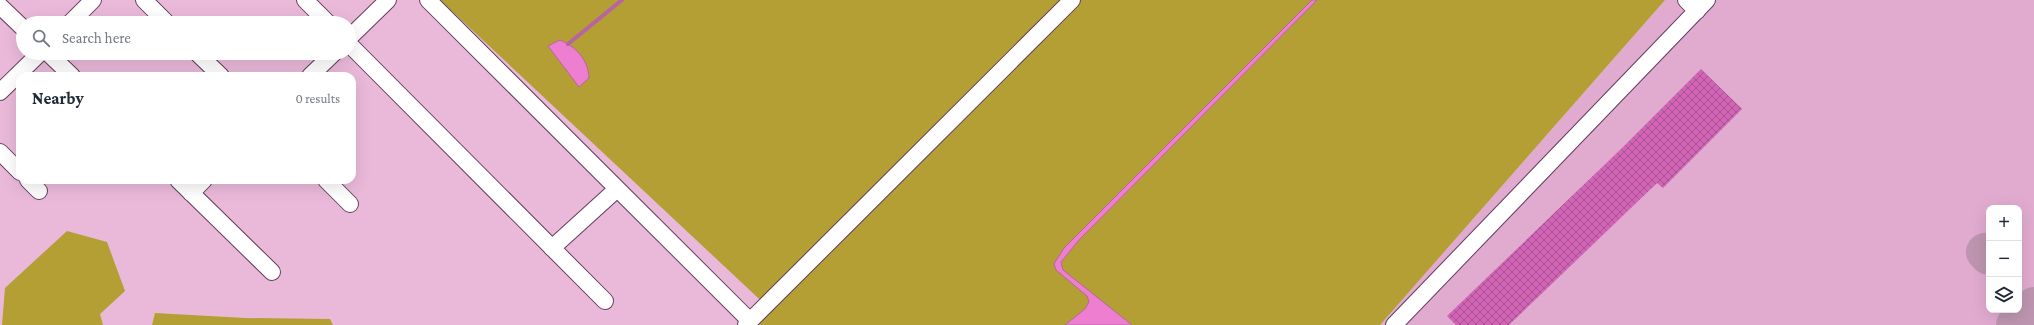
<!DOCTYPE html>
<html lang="en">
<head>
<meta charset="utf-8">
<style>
	body { margin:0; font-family:"Crimson Pro",serif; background:#f6f6f7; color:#1f2937 }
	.controls { position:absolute; right:12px; bottom:12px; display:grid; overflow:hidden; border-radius:8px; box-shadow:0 4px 16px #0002 }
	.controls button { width:36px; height:36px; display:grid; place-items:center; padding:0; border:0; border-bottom:1px solid #e0e1e3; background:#fff; color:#1f2937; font:20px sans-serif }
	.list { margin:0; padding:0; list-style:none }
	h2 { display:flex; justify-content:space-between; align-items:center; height:52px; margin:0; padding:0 16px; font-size:17px }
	h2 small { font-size:13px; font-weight:400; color:#747a83 }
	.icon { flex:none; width:22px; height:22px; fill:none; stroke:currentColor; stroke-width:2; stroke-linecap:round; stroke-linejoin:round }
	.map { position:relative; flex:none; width:2034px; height:325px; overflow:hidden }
	.search { position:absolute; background:#fff; box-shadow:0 4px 16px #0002; left:16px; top:16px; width:340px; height:44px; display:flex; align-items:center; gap:10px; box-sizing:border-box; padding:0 14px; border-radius:22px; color:#747a83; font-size:15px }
	.panel { position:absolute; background:#fff; box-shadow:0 4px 16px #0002; left:16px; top:72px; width:340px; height:112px; border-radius:12px }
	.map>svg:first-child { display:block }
	.built { fill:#e1abd0; fill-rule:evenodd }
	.grass { fill:#b39f34 }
	.water { fill:#ee7ed0; stroke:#b864a1 }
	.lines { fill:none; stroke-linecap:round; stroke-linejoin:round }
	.stream { stroke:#b864a1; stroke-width:4 }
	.taxiway { stroke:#be95b0; stroke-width:38 }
	.building { fill:url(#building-cross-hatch) }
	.minor-casing { stroke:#643c59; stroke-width:18 }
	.minor { stroke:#fff; stroke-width:16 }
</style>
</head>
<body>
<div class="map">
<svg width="2034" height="325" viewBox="0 0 2034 325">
	<defs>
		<pattern id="building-cross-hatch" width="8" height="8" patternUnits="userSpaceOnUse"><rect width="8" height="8" fill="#d264b5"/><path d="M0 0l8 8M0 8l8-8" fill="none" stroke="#ab5294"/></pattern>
	</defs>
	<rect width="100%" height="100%" fill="#eab9da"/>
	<path class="built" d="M1665,0h369v325h-654zM1989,208h30v102h-30z"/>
	<g class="grass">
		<path d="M440,0h1225l-285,325h-622l14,-14z"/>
		<path d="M67,231l40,11 18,49 -25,23 3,11h-101l3,-37z"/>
		<path d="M155,313l90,5 85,1 3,6h-181z"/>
	</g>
	<g class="water">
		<path d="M1312,0h5l-238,240 -18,22 2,8 69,55h-67l20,-16 4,-7 -2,-6 -31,-26 -2,-6 10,-16z"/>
		<path d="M560,40c16,7 28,19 29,38l-10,9 -31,-41z"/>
	</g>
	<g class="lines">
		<path class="stream" d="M568,44l54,-44"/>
		<g class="taxiway">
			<path d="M1985,252l4,4"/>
			<path d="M2015,325l19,-19"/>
		</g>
	</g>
	<path class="building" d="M1701,69l41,40 -79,79 -6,-5 -148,142h-53l-9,-9 175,-168z"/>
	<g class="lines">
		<g class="minor-casing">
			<g id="minor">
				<path d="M144,0l23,23"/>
				<path d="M305,0l23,23"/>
				<path d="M428,0l322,321"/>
				<path d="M1686,0l11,11"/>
				<path d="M0,6l23,22"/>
				<path d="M70,23l23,-23"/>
				<path d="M349,38l39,-38"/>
				<path d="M349,44l256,257"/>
				<path d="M48,53l24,23"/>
				<path d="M197,53l24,23"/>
				<path d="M310,76l24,-23"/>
				<path d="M0,92l40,-39"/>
				<path d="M0,152l20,20"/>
				<path d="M28,180l11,11"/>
				<path d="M178,180l94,92"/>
				<path d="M326,180l24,24"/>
				<path d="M191,193l13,-13"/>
				<path d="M552,248l65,-59"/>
				<path d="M746,325l326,-325"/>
				<path d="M1394,325l313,-325"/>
			</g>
		</g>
		<use href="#minor" class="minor"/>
	</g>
</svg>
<div class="controls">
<button>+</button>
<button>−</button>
<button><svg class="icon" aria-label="layers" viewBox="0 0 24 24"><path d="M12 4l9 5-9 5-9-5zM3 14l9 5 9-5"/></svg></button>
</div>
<div class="search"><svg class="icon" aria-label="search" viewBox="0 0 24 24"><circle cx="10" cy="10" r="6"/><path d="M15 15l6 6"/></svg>Search here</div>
<section class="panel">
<h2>Nearby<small>0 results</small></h2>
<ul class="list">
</ul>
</section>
</div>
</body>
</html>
